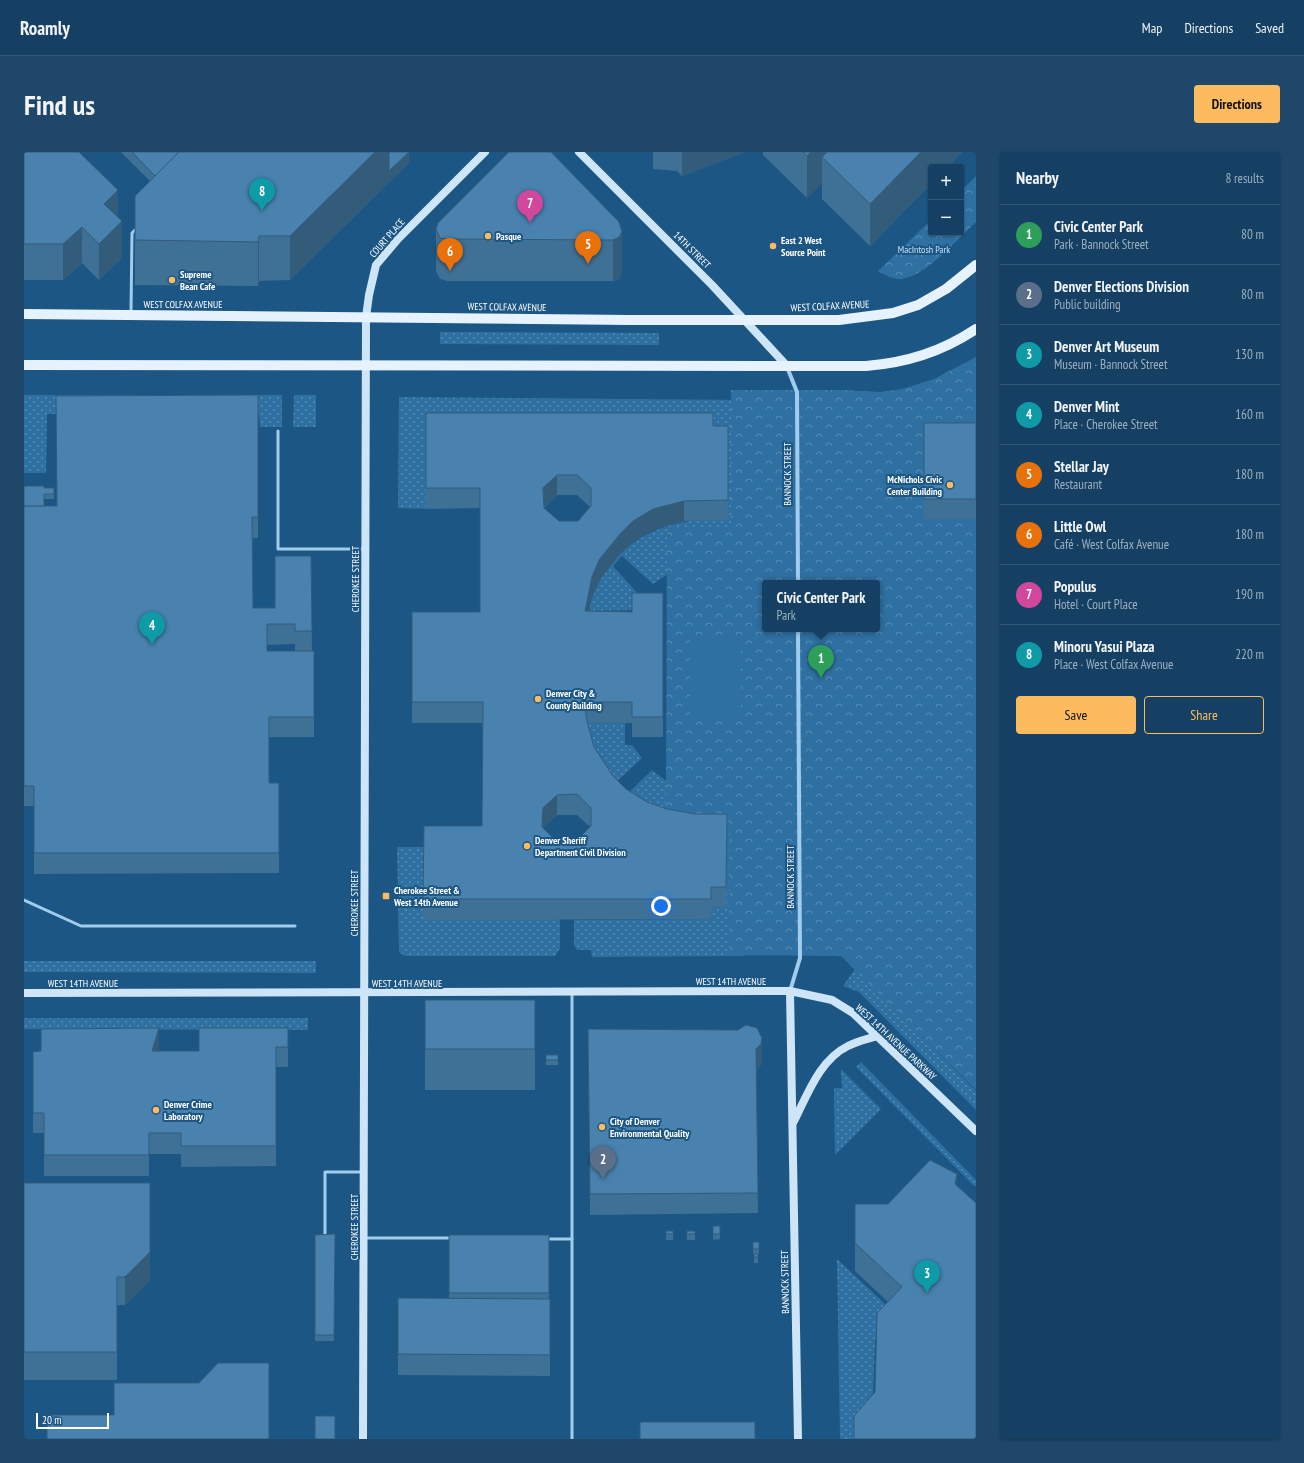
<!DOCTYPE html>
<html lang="en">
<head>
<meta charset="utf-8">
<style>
	body { margin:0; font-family:"PT Sans Narrow",sans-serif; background:#1e4769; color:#f1f3f6 }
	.controls { position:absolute; right:12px; top:12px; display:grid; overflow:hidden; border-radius:4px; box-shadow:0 1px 3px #0004 }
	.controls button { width:36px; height:36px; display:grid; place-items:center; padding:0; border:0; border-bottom:1px solid #345978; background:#154063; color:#f1f3f6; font:20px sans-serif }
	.scale { position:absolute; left:12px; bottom:10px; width:73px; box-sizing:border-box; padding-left:4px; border:2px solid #fff; border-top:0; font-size:11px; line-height:14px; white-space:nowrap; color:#fff; -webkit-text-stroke:3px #1c5684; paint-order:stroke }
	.you { position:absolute; left:637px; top:754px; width:14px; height:14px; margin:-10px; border:3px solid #fff; border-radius:50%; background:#1a73e8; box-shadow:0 0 0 6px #1a73e833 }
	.badge { display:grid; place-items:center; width:26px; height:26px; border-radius:50%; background:#fcbb5f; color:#fff; font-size:13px; font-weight:700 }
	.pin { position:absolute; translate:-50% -33px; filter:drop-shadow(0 1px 2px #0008) }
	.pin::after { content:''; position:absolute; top:21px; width:14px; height:12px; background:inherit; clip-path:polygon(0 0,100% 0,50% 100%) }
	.popup { position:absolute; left:738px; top:428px; width:118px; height:52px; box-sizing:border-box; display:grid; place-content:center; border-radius:4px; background:#154063; filter:drop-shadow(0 1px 3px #0005); font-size:13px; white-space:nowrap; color:#9dafbe }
	.popup b { font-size:15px; color:#f1f3f6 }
	.popup::after { content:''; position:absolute; left:50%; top:100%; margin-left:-8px; border:8px solid transparent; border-top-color:#154063 }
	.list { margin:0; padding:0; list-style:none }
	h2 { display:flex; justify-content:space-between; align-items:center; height:52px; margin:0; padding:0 16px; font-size:17px }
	h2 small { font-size:13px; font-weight:400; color:#9dafbe }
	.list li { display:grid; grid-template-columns:26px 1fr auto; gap:12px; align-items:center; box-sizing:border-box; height:60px; padding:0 16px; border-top:1px solid #345978 }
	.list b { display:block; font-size:15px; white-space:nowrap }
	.list p { margin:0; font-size:13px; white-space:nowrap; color:#9dafbe }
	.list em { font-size:13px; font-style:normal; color:#9dafbe }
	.actions { display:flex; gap:8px; padding:12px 16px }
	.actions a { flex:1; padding:9px 0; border:1px solid #fcbb5f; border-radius:4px; text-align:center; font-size:14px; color:#fcbb5f }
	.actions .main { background:#fcbb5f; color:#111 }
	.map { position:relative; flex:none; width:952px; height:1287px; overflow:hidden; border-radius:4px }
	header { display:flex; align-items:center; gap:24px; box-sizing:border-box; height:56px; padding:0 20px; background:#154063; border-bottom:1px solid #345978 }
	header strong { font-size:19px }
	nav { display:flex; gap:22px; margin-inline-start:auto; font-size:14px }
	.intro { display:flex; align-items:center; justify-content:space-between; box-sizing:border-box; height:96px; padding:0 24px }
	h1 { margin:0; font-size:28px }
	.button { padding:10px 18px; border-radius:4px; background:#fcbb5f; color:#111; font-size:14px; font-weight:700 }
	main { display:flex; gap:24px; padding:0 24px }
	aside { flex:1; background:#154063; border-radius:4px; box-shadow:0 1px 3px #0004 }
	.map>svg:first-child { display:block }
	.grass { fill:url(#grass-dots) }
	.park { fill:url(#park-crowns); fill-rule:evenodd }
	.garden { fill:#2f70a2 }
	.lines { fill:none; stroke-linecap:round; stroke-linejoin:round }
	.lane { stroke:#a2cceb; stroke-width:3 }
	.street { stroke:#a2cceb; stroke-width:4 }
	.secondary { stroke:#cee5f8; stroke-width:8 }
	.primary { stroke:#e6f3fe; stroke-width:10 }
	.wall { fill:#3f7096; fill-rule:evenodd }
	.shaded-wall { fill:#335b7a }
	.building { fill:#4982af; stroke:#335b7a; fill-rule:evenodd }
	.poi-dot { fill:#fcbb5f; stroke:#1c5684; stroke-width:1.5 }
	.labels { text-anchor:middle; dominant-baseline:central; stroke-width:4; stroke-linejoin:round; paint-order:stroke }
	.poi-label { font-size:10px; font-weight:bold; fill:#fff; stroke:#1c5684; text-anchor:start }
	.street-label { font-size:10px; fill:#fff; stroke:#1c5684 }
	.park-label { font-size:10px; fill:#c7e3f8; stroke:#1c5684 }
</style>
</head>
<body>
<header>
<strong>Roamly</strong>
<nav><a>Map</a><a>Directions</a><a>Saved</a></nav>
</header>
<div class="intro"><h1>Find us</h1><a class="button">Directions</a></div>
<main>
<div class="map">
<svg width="952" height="1287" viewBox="0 0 952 1287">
	<defs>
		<pattern id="grass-dots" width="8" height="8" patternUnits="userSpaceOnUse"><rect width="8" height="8" fill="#2f70a2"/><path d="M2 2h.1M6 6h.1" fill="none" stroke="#598db5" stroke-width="1.8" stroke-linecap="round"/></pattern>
		<pattern id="park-crowns" width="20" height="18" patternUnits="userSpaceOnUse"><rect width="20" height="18" fill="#2f70a2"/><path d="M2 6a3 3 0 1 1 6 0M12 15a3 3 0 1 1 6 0" fill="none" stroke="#598db5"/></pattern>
	</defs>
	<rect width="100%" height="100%" fill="#1c5684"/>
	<g class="grass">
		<path d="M416,180l219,1v12l-219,-1z"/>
		<path d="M0,243h112l9,8v11h-98l-1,59h-22z"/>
		<path d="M154,243h104v32h-22l-1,-13h-89v-11z"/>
		<path d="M270,243h22v32h-23z"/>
		<path d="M375,245l351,3 6,153 -85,19 -18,12 -31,-28 -9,10 28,31 -7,13 -46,1c15,-55 55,-86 111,-91l-273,-86v75l-28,-1z"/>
		<path d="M560,571h41v22h7l10,13 -31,29 11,12 30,-29 17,13 59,7 22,164 -7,2 -151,1 -1,-7h-14l-3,-5v-25l137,-1v-12h15l-113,-110z"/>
		<path d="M373,695h27l136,73v28l-5,8h-150l-6,-4z"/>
		<path d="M0,809h292v12l-292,-1z"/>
		<path d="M831,817l121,122v19l-117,-118 -16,-6z"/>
		<path d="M0,866h284v12l-284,-1z"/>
		<path d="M837,910l115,118v6h-2l-118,-119z"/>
		<path d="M817,917l40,40 -46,46 -1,-67h8z"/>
		<path d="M813,1107l61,57 -23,24 -3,81 -15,18h-17z"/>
	</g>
	<g class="park">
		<path d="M952,24v46c-18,17 -49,53 -74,57 -8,1 -17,-4 -24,-8l53,-51v13h30v-42z"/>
		<path d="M952,205v733l-135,-134 -112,-1 1,-128h-64l1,-298 64,-1v-138h112l37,2 22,-3 32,-10zM741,431h112v46h-112z"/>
	</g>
	<rect class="garden" x="666" y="487" width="51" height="78"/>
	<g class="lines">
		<g class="lane">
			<path d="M107,160l1,-79 5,-5"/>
			<path d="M254,279v118h87"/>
			<path d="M0,748l57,26h214"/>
			<path d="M548,841v446"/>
			<path d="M301,1086v-66h37"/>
			<path d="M340,1086h88"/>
			<path d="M522,1087h26"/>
		</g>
		<g class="street">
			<path d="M763,215l10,25 1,191"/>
			<path d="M766,839l10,-33 -2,-329"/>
		</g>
		<g class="secondary">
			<path d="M555,0l133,133 75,81"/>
			<path d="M766,839l8,448"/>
			<path d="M0,841l766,-2 42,9 21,13 123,118"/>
			<path d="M769,971c14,-27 26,-63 55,-77 9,-5 20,-7 29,-10"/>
			<path d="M339,1287l3,-1122 3,-22 7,-30 22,-26 87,-87"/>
		</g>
		<g class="primary">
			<path d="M0,162l606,6h209l54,-7 25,-8 28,-16 30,-24"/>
			<path d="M0,213l842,1c40,-3 76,-14 110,-37"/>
		</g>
	</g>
	<g class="wall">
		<path d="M0,0l94,66 4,40 -23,22 -17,-17 -19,17h-39z"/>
		<path d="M97,0h288v11l-119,117 -31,1 -1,5 -123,-1v-89l15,-15z"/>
		<path d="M629,0h92l-63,24 -5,-5 -24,-2z"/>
		<path d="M739,0h199l-14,15h-17v17l-61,62 -48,-47v-16l-15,15 -44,-43z"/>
		<path d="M595,70l3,51 -3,6 -6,2h-166l-7,-2 -4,-8v-42z"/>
		<path d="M234,243v143h-6l1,70h22l36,-52 1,95h2v86h-45v46h10v90l-245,1v-68h-10v-320l20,2h10v11h-10v7h13zM271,492v7h-28v-6z"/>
		<path d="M402,261l287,13h15v94l-44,1 -31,9 -20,12 -13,12 -21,27 -7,16 -3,14 43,1 31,-19v144h-31v-14h-45l7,24 19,29 13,13 21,13 20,7 28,5h32l-1,93h-15v12l-288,1 1,-94h58l1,-103h-71v-111h68v-104l-54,1zM533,343h20l13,12 -12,14h-19l-15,-13zM533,663h20l13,12 -13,13 -21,1 -13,-13z"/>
		<rect x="900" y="271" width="52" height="96"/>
		<rect x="401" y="848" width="110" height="90"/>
		<path d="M264,876v39h-12v99l-95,1v-13h-32v22h-105v-43h-11v-81l126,-3 -1,2h41z"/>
		<path d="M564,877l174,29 -1,7 -5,5 2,143 -168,2z"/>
		<rect x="522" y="903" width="12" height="10"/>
		<path d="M933,1022l-82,218 13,-90 -33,-31v-67h33z"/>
		<path d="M0,1031l126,97 -25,25h-8v75h-93z"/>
		<path d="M689,1074h7v13l-7,1z"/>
		<rect x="642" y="1079" width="7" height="9"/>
		<rect x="663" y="1079" width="8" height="9"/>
		<path d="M311,1082l-1,107h-19v-106z"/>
		<path d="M425,1083h100v64h1v77l-152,-1v-77h51z"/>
		<path d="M729,1090h6v12h-1v9h-4v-9h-1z"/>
	</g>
	<g class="shaded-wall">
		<path d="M351,0h34v11l-119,117v-44z"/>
		<path d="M658,0h63l-63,24z"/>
		<path d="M787,0h22l-11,5v26l-15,15v-42z"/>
		<path d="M897,0h41l-14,15h-17v17l-61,62v-42z"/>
		<path d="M94,38v35l4,-4v37l-23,22v-36l5,-40z"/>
		<path d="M58,75v36l-19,17v-36z"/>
		<path d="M598,80v41l-3,6 -6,2v-41z"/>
		<path d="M235,84v45l-1,5v-44z"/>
		<path d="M533,323v20l-14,13v-20z"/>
		<path d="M660,349v20l-31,9 -20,12 -13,12 -21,27 -7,16 -7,35v-21l7,-34 7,-17 21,-26 13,-13 20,-12z"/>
		<path d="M533,643v20l-14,13 -1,20 1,-40z"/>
		<path d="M135,876v21l-7,23v-21z"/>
		<path d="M738,886v20l-1,7 -5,5v-21z"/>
		<path d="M933,1022v28l-2,-18z"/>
		<path d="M126,1031v97l-25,25v-28z"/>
	</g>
	<g class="building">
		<path d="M0,0h55l39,38 -14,14 18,17 -23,23 -17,-17 -19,17h-39z"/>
		<path d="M108,0h47l-24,24z"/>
		<path d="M155,0h196l-85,84h-31l-1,6 -123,-2v-44z"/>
		<path d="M365,0h20l-20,19z"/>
		<path d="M485,0h42l68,70 3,10 -3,5 -6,3 -166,-1 -7,-1 -4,-9 2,-6z"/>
		<path d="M779,0h8l-4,4z"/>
		<path d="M803,0h94l-51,52 -48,-47z"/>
		<path d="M234,243v122h-6l1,91h22v-52h36l1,75h-17v-7h-28v27h47v66h-45v66h10v70h-245v-67h-10v-280h33l-1,-110z"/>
		<path d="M402,261h287v13h15v74l-44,1 -31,8 -20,12 -13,13 -21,26 -7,17 -7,34 47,1v-19h31v124h-31v-15h-48l3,19 7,26 19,29 13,13 21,13 20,7 28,5h32l-1,73h-15v12h-288l1,-73h58l1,-124h-71v-90h68v-124h-54zM533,323h20l14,13v18l-13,15h-19l-15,-13 -1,-20zM553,642l14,14v18l-14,14 -21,1 -14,-14 1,-19 14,-13z"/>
		<rect x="900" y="271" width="52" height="76"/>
		<path d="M0,334h20v2h10v6h-10v12h-20z"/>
		<rect x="401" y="848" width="110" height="49"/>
		<path d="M722,873l11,3 5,10 -1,6 -5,5 2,144 -168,1 -2,-165 150,1z"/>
		<path d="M135,876l-7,23h47v-23h89v19h-12v99h-95v-13h-32v22h-105v-42h-11v-61l8,-1v-22z"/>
		<rect x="522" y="903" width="12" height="5"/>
		<path d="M906,1008l27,14 -2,10 21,19v236h-122v-23l21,-24 2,-79 25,-26 -47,-44v-39h33z"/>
		<path d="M0,1031h126v69l-25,25h-8v75h-93z"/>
		<rect x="689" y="1074" width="7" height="8"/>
		<rect x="642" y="1079" width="7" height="3"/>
		<rect x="663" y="1079" width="8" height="3"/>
		<path d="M311,1082l-1,101h-19v-100z"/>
		<rect x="425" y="1083" width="100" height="58"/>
		<rect x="729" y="1090" width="6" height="7"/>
		<rect x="730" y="1102" width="4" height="3"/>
		<path d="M374,1146l152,1v56l-152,-1z"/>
		<path d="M194,1211h51v76h-222v-24h67v-32h85z"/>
		<rect x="291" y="1264" width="20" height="23"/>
		<rect x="616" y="1270" width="115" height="17"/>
	</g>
	<g class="poi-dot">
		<circle cx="464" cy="84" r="4"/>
		<circle cx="749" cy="94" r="4"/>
		<circle cx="148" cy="128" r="4"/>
		<circle cx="926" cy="333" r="4"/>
		<circle cx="514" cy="547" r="4"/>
		<circle cx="503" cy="694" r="4"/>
		<rect x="358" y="740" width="8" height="8" rx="2"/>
		<circle cx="132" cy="958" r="4"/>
		<circle cx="578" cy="975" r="4"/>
	</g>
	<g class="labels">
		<g class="poi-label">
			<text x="472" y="84">Pasque</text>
			<text x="757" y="88">East 2 West<tspan x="757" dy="12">Source Point</tspan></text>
			<text x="156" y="122">Supreme<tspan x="156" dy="12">Bean Cafe</tspan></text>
			<text x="918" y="327" text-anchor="end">McNichols Civic<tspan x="918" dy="12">Center Building</tspan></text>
			<text x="522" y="541">Denver City &amp;<tspan x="522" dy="12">County Building</tspan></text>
			<text x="511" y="688">Denver Sheriff<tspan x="511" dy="12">Department Civil Division</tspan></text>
			<text x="370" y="738">Cherokee Street &amp;<tspan x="370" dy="12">West 14th Avenue</tspan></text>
			<text x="140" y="952">Denver Crime<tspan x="140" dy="12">Laboratory</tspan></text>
			<text x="586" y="969">City of Denver<tspan x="586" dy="12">Environmental Quality</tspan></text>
		</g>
		<g class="street-label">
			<text transform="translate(363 86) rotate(-49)">COURT PLACE</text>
			<text transform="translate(668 98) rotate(45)">14TH STREET</text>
			<text x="159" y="152">WEST COLFAX AVENUE</text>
			<text transform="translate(806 154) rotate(-3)">WEST COLFAX AVENUE</text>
			<text transform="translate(483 155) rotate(1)">WEST COLFAX AVENUE</text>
			<text transform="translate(763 322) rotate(-90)">BANNOCK STREET</text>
			<text transform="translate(331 427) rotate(-90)">CHEROKEE STREET</text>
			<text transform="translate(766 725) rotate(-90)">BANNOCK STREET</text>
			<text transform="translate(330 751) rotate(-90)">CHEROKEE STREET</text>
			<text x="707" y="829">WEST 14TH AVENUE</text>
			<text x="59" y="831">WEST 14TH AVENUE</text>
			<text x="383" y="831">WEST 14TH AVENUE</text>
			<text transform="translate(872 890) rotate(43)">WEST 14TH AVENUE PARKWAY</text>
			<text transform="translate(330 1075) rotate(-90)">CHEROKEE STREET</text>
			<text transform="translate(761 1130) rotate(-91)">BANNOCK STREET</text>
		</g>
		<g class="park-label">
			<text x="900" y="97">MacIntosh Park</text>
		</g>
	</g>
</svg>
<div class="controls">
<button>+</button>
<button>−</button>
</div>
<div class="scale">20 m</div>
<div class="you"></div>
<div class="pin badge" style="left:797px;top:526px;background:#2e9e5b">1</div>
<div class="popup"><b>Civic Center Park</b>Park</div>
<div class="pin badge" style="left:579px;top:1027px;background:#5c6f8a">2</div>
<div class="pin badge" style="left:903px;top:1141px;background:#0f9aa8">3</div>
<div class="pin badge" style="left:128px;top:493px;background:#0f9aa8">4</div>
<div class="pin badge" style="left:564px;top:112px;background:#e8710a">5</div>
<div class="pin badge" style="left:426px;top:119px;background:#e8710a">6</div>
<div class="pin badge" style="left:506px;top:71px;background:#d1479c">7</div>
<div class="pin badge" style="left:238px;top:59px;background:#0f9aa8">8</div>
</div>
<aside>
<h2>Nearby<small>8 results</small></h2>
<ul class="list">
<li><span class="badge" style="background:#2e9e5b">1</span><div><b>Civic Center Park</b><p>Park · Bannock Street</p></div><em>80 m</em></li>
<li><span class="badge" style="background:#5c6f8a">2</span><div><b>Denver Elections Division</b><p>Public building</p></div><em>80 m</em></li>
<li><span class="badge" style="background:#0f9aa8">3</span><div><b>Denver Art Museum</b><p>Museum · Bannock Street</p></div><em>130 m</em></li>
<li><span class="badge" style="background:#0f9aa8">4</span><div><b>Denver Mint</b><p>Place · Cherokee Street</p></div><em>160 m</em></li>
<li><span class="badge" style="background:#e8710a">5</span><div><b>Stellar Jay</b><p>Restaurant</p></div><em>180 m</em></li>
<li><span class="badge" style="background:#e8710a">6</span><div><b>Little Owl</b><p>Café · West Colfax Avenue</p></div><em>180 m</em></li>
<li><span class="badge" style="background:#d1479c">7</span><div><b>Populus</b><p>Hotel · Court Place</p></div><em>190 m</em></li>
<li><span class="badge" style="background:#0f9aa8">8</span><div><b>Minoru Yasui Plaza</b><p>Place · West Colfax Avenue</p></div><em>220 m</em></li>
</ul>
<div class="actions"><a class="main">Save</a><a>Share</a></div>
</aside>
</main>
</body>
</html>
